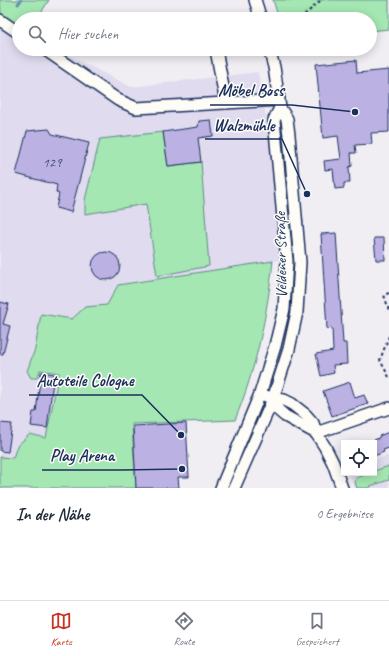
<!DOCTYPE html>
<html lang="de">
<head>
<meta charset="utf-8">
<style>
	body { margin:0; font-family:Caveat,sans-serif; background:#f6f6f7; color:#1f2937 }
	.controls { position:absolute; right:12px; bottom:12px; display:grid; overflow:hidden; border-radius:0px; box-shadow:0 2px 10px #0003 }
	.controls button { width:36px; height:36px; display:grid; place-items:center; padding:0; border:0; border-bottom:1px solid #e0e1e3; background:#fff; color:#1f2937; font:20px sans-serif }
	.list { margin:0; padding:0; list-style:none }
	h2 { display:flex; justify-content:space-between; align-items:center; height:52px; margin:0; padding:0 16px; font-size:17px }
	h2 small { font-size:13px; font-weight:400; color:#747a83 }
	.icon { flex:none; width:22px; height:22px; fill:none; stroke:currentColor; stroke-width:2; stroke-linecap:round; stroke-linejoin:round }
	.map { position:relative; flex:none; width:389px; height:488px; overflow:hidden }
	.search { position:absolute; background:#fff; box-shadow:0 2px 10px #0003; left:12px; right:12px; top:12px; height:44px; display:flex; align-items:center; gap:10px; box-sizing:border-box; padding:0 14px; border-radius:22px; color:#747a83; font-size:15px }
	.sheet { height:112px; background:#fff }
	nav { display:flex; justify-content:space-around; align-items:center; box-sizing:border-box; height:56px; border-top:1px solid #e0e1e3; background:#fff; font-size:11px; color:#747a83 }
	nav a { display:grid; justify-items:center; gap:2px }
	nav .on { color:#c8321e }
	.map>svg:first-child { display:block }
	.built { fill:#e0dbee }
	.green { fill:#a4e7b2; stroke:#608b88 }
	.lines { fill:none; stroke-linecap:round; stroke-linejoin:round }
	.stream { stroke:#5e93b3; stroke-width:3 }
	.building { fill:#bbb2e3; stroke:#1b2f5e }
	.minor-casing { stroke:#1b2f5e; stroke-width:14 }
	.path { stroke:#1b2f5e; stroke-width:2; stroke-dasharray:3 3; stroke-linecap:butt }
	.minor { stroke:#fdfcf7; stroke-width:11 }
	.labels { text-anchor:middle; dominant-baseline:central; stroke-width:3; stroke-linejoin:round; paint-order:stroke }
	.number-label { font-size:14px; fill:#43507f }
	.street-label { font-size:16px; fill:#1b2f5e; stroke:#fdfcf7 }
	.leader { fill:none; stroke:#1b2f5e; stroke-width:1.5 }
	.callout-dot { fill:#1b2f5e; stroke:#fdfcf7; stroke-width:1.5 }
	.callout-label { font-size:17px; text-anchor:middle; font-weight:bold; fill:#1b2f5e; stroke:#fdfcf7; stroke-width:3; stroke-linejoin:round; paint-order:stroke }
</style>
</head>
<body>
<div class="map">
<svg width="389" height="488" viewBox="0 0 389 488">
	<rect width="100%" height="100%" fill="#f0edf3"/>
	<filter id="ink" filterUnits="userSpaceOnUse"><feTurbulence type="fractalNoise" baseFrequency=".025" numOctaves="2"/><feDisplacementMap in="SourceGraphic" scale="8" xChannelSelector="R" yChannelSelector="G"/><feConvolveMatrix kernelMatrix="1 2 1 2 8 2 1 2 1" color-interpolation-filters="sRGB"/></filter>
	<g filter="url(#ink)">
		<g class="built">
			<path d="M0,20l19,10v19h37l75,38 127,-15 14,78 8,110 -162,25 -75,183 -43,-3z"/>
			<path d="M389,455v33h-34l-6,-15h25v-13z"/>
		</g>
		<g class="green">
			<path d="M0,0h49l-12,19h-18v8l-19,-9 1,-7z"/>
			<path d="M273,0h116v29l-19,2v-12h-91z"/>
			<path d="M163,132l5,34 33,-4 8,104 -52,10 -11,-72 -61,10v-14l15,-61z"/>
			<path d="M273,261c-6,55 -17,108 -38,159l-103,4 4,64h-136v-31l13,1 4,-12 13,-12 16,4 13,-65 -19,-3 -3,8h-6l-4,-7 8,-22 6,-35 31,5 13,-12 22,-2 11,-20z"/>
			<path d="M389,466v14l-19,6 1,2h-14l-2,-6 1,-4 14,-5h4v-2z"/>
		</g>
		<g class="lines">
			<path class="stream" d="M18,4l3,-4"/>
		</g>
		<g class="building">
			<path d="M356,60l1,13 32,-3v62l-18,1 1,11 -17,1 1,8h-5l1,13 -3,1 1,16h-6v5l-9,1 -2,-20 -8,1 -1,-9 17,-2 -3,-23 -15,2 -7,-74z"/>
			<path d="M211,120l2,16 -15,2 3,24 -33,4 -5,-34 35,-5 1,-6z"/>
			<path d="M49,129l3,5 37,9 -18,69 -15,-4 3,-14 -3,-2 1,-7 -41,-11 11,-43z"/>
			<path d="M336,233l7,110h3l1,21 -14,1 1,8 -13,3 -5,-22 17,-3 -1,-23 -5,1 -6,-95z"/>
			<path d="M374,238h10l1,22h-9z"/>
			<circle cx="106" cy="266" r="14"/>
			<path d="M0,302l9,2 -6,20 7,2 -7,28h-3z"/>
			<path d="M41,372l13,2 -7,54 -16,-2 2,-14h3z"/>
			<path d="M350,382l5,16 9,-3 4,9 -36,12 -9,-25z"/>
			<path d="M0,423l12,1 -4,28 -8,-1z"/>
			<path d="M186,423l3,54h-11l1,11h-43l-3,-62z"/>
			<path d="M389,432v16l-6,2 1,2 -10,4v-16l5,-2v-2z"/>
		</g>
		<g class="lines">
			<g class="minor-casing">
				<g id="minor">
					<path d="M255,0l6,19"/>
					<path d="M0,20l19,13"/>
					<path d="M44,49l74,51 18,8 143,-8"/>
					<path d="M217,55l9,48"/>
					<path d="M266,396l7,3 11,1 8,4 14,11 7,8 3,10 9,14 8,16 9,25"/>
					<path d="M273,399l5,11 7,6 31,17"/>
					<path d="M316,433l73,-25"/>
					<path d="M221,488l39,-94 15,-48 9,-37 3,-48 -13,-141 6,-12"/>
					<path d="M234,488l39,-89 16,-50 8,-37 3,-50 -11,-127 -2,-16 -7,-11 -6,-41 -5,-18"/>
				</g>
			</g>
			<g class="path">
				<path d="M300,19l21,-19"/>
				<path d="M389,293l-5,2 5,15"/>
				<path d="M389,336l-9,24 9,17"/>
			</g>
			<use href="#minor" class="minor"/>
		</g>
	</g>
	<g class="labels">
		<g class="number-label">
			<text x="52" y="162">129</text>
		</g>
		<g class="street-label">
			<text transform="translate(281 255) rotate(-91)">Veldener Straße</text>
		</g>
	</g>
	<path class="leader" d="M355 112L292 105H210M307 194L282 139H205M181 435L142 395H29M182 469L122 470H42"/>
	<g class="callout-dot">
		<circle cx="355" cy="112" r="4"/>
		<circle cx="307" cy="194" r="4"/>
		<circle cx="181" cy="435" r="4"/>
		<circle cx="182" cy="469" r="4"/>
	</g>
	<g class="callout-label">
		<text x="251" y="96">Möbel Boss</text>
		<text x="244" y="131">Walzmühle</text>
		<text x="85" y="386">Autoteile Cologne</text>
		<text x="82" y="461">Play Arena</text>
	</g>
</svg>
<div class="controls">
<button><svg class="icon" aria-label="locate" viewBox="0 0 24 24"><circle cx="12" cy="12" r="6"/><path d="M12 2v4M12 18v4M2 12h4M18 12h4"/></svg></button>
</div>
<div class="search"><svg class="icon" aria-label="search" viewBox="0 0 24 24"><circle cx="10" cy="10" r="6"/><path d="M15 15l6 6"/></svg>Hier suchen</div>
</div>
<section class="sheet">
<h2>In der Nähe<small>0 Ergebnisse</small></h2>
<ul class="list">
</ul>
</section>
<nav>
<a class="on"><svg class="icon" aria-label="map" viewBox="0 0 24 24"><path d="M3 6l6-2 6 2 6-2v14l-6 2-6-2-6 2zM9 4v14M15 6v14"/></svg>Karte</a>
<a><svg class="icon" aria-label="directions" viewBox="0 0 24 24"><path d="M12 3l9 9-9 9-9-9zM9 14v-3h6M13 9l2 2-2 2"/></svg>Route</a>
<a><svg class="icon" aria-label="saved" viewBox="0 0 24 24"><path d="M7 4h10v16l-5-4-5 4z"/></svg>Gespeichert</a>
</nav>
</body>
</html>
